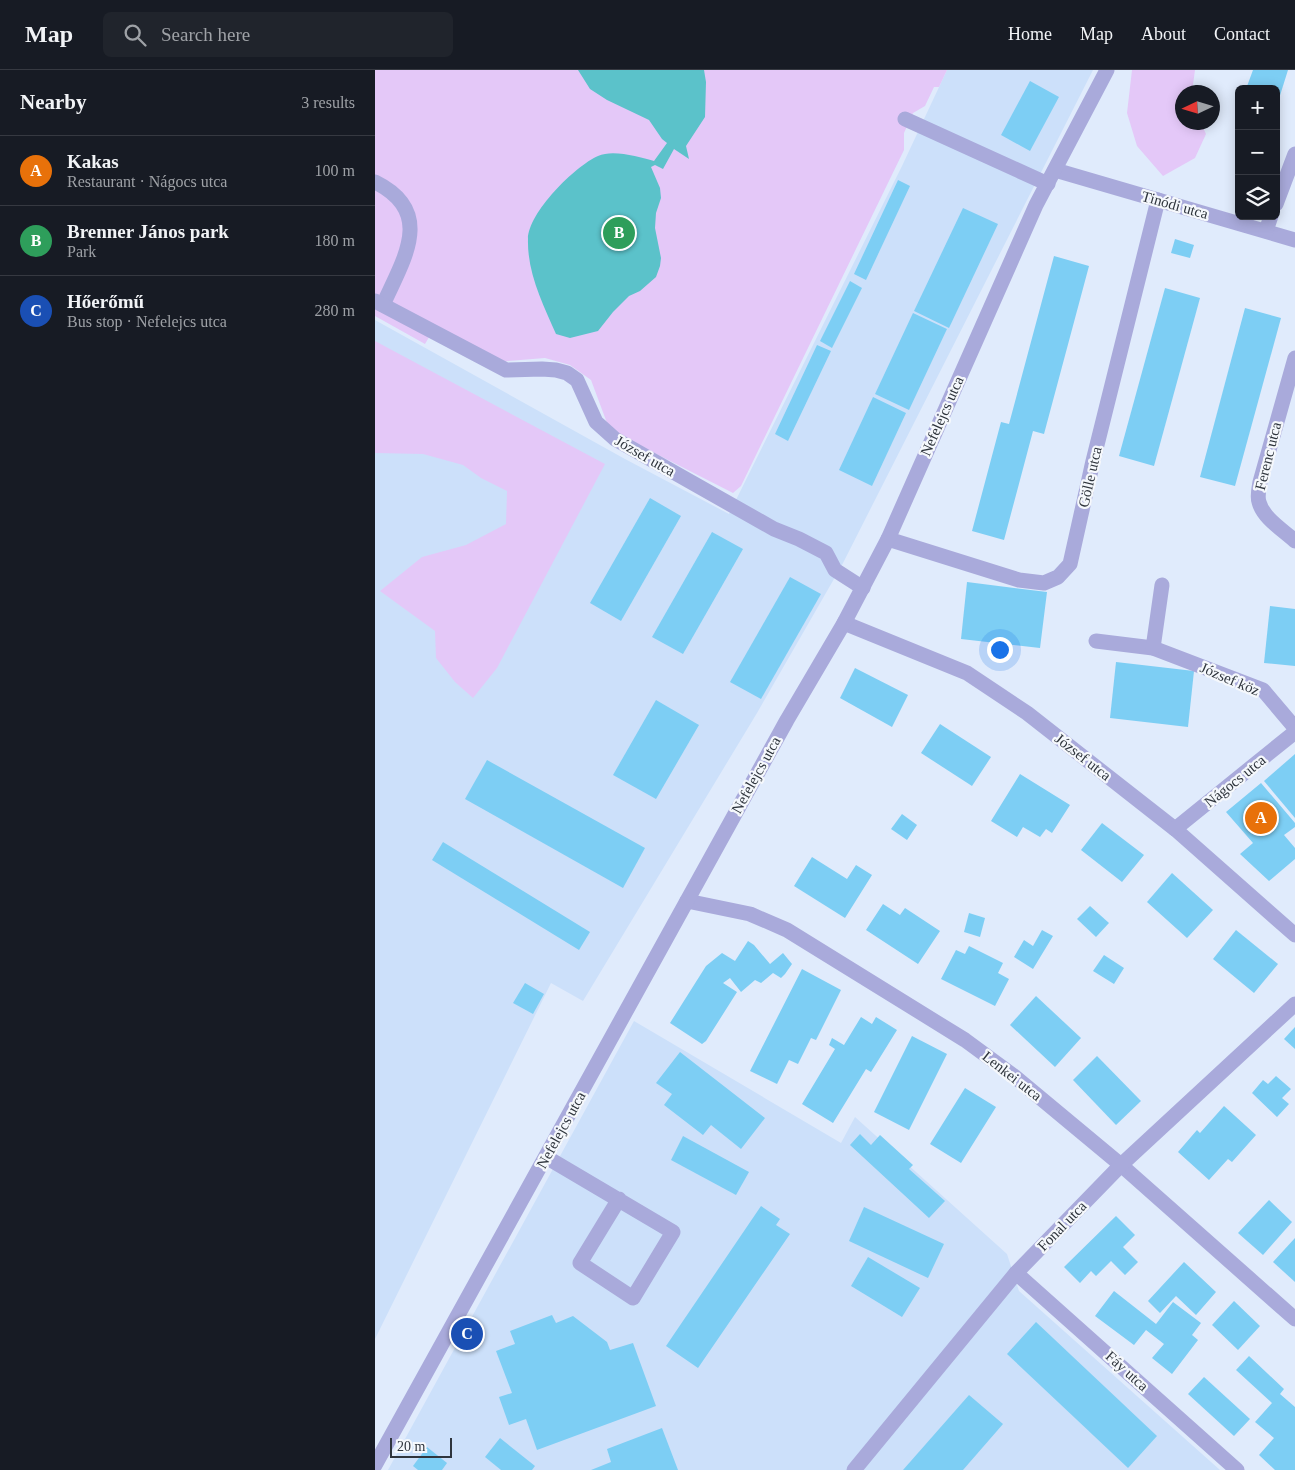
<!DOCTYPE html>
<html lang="en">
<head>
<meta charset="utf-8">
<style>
	body { margin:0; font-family:Georgia,serif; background:#20242c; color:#f1f3f6 }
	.controls { position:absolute; right:15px; top:15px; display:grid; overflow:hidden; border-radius:8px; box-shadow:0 2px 12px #0003 }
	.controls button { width:45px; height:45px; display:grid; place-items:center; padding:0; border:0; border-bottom:1px solid #363941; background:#171b24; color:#f1f3f6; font:25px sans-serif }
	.compass { position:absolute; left:800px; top:15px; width:45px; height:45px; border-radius:50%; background:#171b24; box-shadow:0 2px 12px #0003; rotate:266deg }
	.scale { position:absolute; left:15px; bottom:12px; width:62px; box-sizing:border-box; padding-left:5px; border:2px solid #2f353d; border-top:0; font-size:14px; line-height:18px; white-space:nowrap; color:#2f353d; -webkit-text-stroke:4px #f5f8fc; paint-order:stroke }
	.you { position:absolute; left:624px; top:579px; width:18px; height:18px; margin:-12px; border:4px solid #fff; border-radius:50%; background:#1a73e8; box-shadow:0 0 0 8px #1a73e833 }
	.badge { display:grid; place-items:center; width:32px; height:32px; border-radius:50%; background:#abb48e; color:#fff; font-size:16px; font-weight:700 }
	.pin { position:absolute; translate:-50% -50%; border:2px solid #fff; box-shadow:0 1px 5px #0006 }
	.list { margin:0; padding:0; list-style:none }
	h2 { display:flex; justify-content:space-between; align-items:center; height:65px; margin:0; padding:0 20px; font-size:21px }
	h2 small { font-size:16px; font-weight:400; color:#9ea1a6 }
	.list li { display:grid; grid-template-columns:32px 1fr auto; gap:15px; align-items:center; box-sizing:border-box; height:70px; padding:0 20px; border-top:1px solid #363941 }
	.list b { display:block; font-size:19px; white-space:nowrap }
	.list p { margin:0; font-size:16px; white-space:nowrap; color:#9ea1a6 }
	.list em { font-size:16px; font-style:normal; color:#9ea1a6 }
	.icon { flex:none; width:28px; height:28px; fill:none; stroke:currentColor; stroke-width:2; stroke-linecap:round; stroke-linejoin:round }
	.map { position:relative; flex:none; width:920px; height:1400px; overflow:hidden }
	header { display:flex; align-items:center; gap:30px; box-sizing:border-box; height:70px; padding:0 25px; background:#171b24; border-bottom:1px solid #363941 }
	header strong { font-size:24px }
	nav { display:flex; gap:28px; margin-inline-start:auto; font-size:18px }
	.search { width:350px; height:45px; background:#20242c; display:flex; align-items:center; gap:12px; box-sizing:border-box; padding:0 18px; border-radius:8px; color:#9ea1a6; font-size:19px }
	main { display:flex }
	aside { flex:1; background:#171b24 }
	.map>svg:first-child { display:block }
	.built { fill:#cce0fa }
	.green { fill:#e4c8f8 }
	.water { fill:#5bc2ca }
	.building { fill:#7dcef4 }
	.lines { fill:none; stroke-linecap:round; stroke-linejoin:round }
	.minor { stroke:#a9aadb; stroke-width:15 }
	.labels { text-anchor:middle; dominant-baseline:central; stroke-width:4.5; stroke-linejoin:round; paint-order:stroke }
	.street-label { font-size:15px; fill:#2f353d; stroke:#f5f8fc }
</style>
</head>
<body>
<header>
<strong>Map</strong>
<div class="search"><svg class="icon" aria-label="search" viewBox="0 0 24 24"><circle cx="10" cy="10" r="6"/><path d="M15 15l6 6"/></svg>Search here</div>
<nav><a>Home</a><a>Map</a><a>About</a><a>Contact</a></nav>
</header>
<main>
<aside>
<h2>Nearby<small>3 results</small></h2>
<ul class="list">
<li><span class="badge" style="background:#e8710a">A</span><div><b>Kakas</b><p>Restaurant · Nágocs utca</p></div><em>100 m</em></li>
<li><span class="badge" style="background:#2e9e5b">B</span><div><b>Brenner János park</b><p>Park</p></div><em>180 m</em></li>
<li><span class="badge" style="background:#1a4fb4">C</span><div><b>Hőerőmű</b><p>Bus stop · Nefelejcs utca</p></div><em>280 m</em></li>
</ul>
</aside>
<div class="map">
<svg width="920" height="1400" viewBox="0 0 920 1400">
	<rect width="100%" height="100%" fill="#e0ebfc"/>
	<g class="built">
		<path d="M572,0h146l-251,495 -85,148 -174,288 -32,-18 -176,356v-1019l250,139 104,55 173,-348z"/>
		<path d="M259,951l207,122 14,-26 152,137 12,37 201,179h-832z"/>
	</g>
	<g class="green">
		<path d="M0,0h572l-8,17h-5l-9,19 -12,7 -9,20v17l-163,336 -8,7 -108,-55 -18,-15 -16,-43 -21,-15 -25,-7 -48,4 -62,-35 -10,17 -50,-28z"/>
		<path d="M757,0h63l-3,22h-9v30l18,1 5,11 -11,24 -32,18 -26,-30 -10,-33z"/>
		<path d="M0,271l230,123 -108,204 -24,30 -18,-16 -19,-24 -1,-27 -55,-40 42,-34 44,-12 40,-21 1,-33 -26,-13 -18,-13 -40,-11 -48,-1z"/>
	</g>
	<path class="water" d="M203,0h126l2,12 -1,35 -19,29 3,13 -15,-10 -11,20 -8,-4 -4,2 9,21 1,10 -5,15 -1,15 6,30 -1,8 -4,11 -16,14 -11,5 -16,16 -15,19 -28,7 -14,-4c-13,-30 -29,-61 -28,-95 0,-26 47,-73 70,-83 15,-7 41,1 56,5l13,-18 -5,-4 -13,-19 -42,-20 -17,-11z"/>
	<g class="building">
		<path d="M878,0h35l-11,35 -1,-16h-30z"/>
		<path d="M655,11l29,16 -29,54 -29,-16z"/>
		<path d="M523,110l12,6 -44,94 -12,-6z"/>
		<path d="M588,138l35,16 -49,104 -35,-17z"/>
		<path d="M800,169l19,6 -4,13 -19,-5z"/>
		<path d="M679,186l35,10 -45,168 -11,-3 -29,109 -32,-9 29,-109 8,2z"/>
		<path d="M475,211l12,7 -30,60 -12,-7z"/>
		<path d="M790,218l35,10 -46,168 -35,-10z"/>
		<path d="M870,238l36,10 -46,168 -35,-9z"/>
		<path d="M538,243l34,16 -38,81 -34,-16z"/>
		<path d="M442,275l14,6 -43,90 -13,-7z"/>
		<path d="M498,327l33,16 -34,73 -33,-16z"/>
		<path d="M275,428l31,18 -60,105 -31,-18z"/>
		<path d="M337,462l31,17 -60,105 -31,-17z"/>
		<path d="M415,507l31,17 -60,105 -31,-17z"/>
		<path d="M592,512l80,10 -7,56 -79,-9z"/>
		<path d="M895,536l25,3v57l-31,-3z"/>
		<path d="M741,592l78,9 -6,56 -78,-9z"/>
		<path d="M480,598l53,27 -16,32 -52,-29z"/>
		<path d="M281,630l43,25 -43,74 -43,-24z"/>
		<path d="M565,654l51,33 -19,29 -51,-33z"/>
		<path d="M920,684v64l-31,-37z"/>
		<path d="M112,690l158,88 -22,40 -158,-89z"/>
		<path d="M645,704l50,31 -18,28 -6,-4 -6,8 -17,-10 -6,10 -26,-16z"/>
		<path d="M886,713l34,40v4l-11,8 11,13v11l-26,22 -29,-27 13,-11 -27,-31z"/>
		<path d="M527,744l15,11 -10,15 -16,-11z"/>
		<path d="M727,753l42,32 -22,27 -41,-32z"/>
		<path d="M68,772l147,90 -11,18 -147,-90z"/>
		<path d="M437,787l35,22 9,-14 16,10 -27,43 -51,-32z"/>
		<path d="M797,803l41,37 -26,28 -40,-36z"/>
		<path d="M508,834l17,11 5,-7 35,23 -22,33 -52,-34z"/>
		<path d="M715,836l19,17 -13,14 -19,-18z"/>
		<path d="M594,843l16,5 -5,19 -16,-5z"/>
		<path d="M667,860l11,6 -20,33 -19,-12 10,-17 9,6z"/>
		<path d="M861,860l42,34 -24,29 -41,-34z"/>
		<path d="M373,871l6,4 16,19 13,-11 9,11 -7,10 -4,4 -8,-5 -12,10 -6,-3 -14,12 -11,-14 -7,5 14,9 -31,49 -4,3 -32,-21 36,-57 16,-13 13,8z"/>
		<path d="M594,876l34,17 -5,10 11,6 -14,27 -54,-27 15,-29 9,4z"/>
		<path d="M729,885l20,13 -10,16 -21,-13z"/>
		<path d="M427,899l39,21 -25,50 -5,-2 -13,26 -9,-4 -12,24 -27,-13z"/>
		<path d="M150,913l19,11 -11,20 -20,-11z"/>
		<path d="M661,926l45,42 -26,29 -45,-42z"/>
		<path d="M486,947l11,7 4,-7 21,13 -26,42 -5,-3 -33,54 -31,-19 33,-55 -6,-4 3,-7 12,7z"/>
		<path d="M920,957v22l-11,-10z"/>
		<path d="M537,966l35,18 -38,76 -35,-18z"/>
		<path d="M305,982l85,66 -24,31 -30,-24 -8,10 -39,-30 8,-11 -16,-11z"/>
		<path d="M722,986l44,45 -25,24 -43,-45z"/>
		<path d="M901,1006l15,13 -9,9 7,6 -12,13 -25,-24 11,-13 5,4z"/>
		<path d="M590,1018l31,19 -35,56 -31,-19z"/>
		<path d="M849,1036l32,29 -24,27 -4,-3 -19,21 -31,-28 19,-22 3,3z"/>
		<path d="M485,1064l11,11 9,-10 33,30 -4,4 36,32 -16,17 -79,-73z"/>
		<path d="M308,1066l66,36 -13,23 -65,-35z"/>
		<path d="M894,1130l23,22 -29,33 -25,-22z"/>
		<path d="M386,1136l19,13 -4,6 14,9 -92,134 -32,-22z"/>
		<path d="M489,1137l80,37 -16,34 -79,-37z"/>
		<path d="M741,1146l19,19 -12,12 15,15 -13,13 -14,-14 -15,15 -5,-5 -11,12 -16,-16z"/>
		<path d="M920,1168v44l-22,-20z"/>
		<path d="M493,1187l52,31 -18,29 -51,-31z"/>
		<path d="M809,1192l32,30 -20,23 -20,-19 -16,17 -12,-12z"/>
		<path d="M739,1221l42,33 17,-22 28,21 -9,12 6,5 -26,34 -20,-16 12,-14 -18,-14 -12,15 -39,-29z"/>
		<path d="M859,1231l26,25 -22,24 -26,-25z"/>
		<path d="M177,1245l4,8 17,-7 34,26 3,8 23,-7 23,63 -119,44 -11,-31 -17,6 -10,-28 13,-4 -16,-42 19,-7 -5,-13z"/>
		<path d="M661,1252l121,114 -29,32 -121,-114z"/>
		<path d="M874,1286l35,33 -4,5 15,13v63h-20l-16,-15 15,-17 -19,-16 17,-19 -36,-33z"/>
		<path d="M829,1307l46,42 -16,17 -46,-42z"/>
		<path d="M594,1325l34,29 -40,46h-60z"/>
		<path d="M287,1358l16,42h-87l20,-8 -4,-13z"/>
		<path d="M125,1368l35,28 -3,4h-31l-16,-13z"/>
		<path d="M52,1377l20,16 -5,7h-24l-5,-4z"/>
	</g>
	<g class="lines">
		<g class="minor">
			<path d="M530,49l143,65"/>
			<path d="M680,100l240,70"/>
			<path d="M0,112c61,30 28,78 8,123"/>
			<path d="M901,134l19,-50"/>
			<path d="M891,161l5,-15"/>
			<path d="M0,231l131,69 36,-1 14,1 11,3 10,7 19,42 19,17 159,90 25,10 27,14 9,17 28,18"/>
			<path d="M920,288l-35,124c-1,6 -3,14 -1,20 4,16 24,28 36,39"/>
			<path d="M513,469l131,41 25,3 14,-6 12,-13 23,-103 65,-261"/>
			<path d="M469,553l123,50 60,40 148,116 120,106"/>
			<path d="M721,571l57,7 110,42 32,38"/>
			<path d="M778,578l9,-63"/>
			<path d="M800,759l120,-97"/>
			<path d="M312,831l63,13 37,16 178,110 49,36 107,89 174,154"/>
			<path d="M171,1087l127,75 -40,66 -53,-35 39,-64"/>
			<path d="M641,1203l221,197"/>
			<path d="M0,1395l412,-745 57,-97 44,-84 148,-334 71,-135"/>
			<path d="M479,1400l162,-197 105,-108 174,-161"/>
		</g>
	</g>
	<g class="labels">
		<g class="street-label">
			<text transform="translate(800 135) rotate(16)">Tinódi utca</text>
			<text transform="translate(567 346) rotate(-66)">Nefelejcs utca</text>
			<text transform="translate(270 386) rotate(30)">József utca</text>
			<text transform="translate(893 386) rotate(-76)">Ferenc utca</text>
			<text transform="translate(715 407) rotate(-77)">Gölle utca</text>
			<text transform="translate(855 609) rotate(23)">József köz</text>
			<text transform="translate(708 687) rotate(38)">József utca</text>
			<text transform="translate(381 705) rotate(-61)">Nefelejcs utca</text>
			<text transform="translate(860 711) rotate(-39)">Nágocs utca</text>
			<text transform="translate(637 1006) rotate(38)">Lenkei utca</text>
			<text transform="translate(186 1060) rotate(-61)">Nefelejcs utca</text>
			<text transform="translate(687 1156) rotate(-46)">Fonal utca</text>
			<text transform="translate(752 1301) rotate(42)">Fáy utca</text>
		</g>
	</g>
</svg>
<div class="controls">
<button>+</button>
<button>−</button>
<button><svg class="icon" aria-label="layers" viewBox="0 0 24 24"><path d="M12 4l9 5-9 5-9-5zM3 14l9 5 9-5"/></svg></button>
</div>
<svg class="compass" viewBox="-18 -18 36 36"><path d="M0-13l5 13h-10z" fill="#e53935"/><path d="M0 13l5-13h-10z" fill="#9ea1a6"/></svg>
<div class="scale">20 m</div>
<div class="you"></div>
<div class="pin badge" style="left:886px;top:748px;background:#e8710a">A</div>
<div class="pin badge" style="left:244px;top:163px;background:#2e9e5b">B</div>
<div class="pin badge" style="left:92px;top:1264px;background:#1a4fb4">C</div>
</div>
</main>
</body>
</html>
